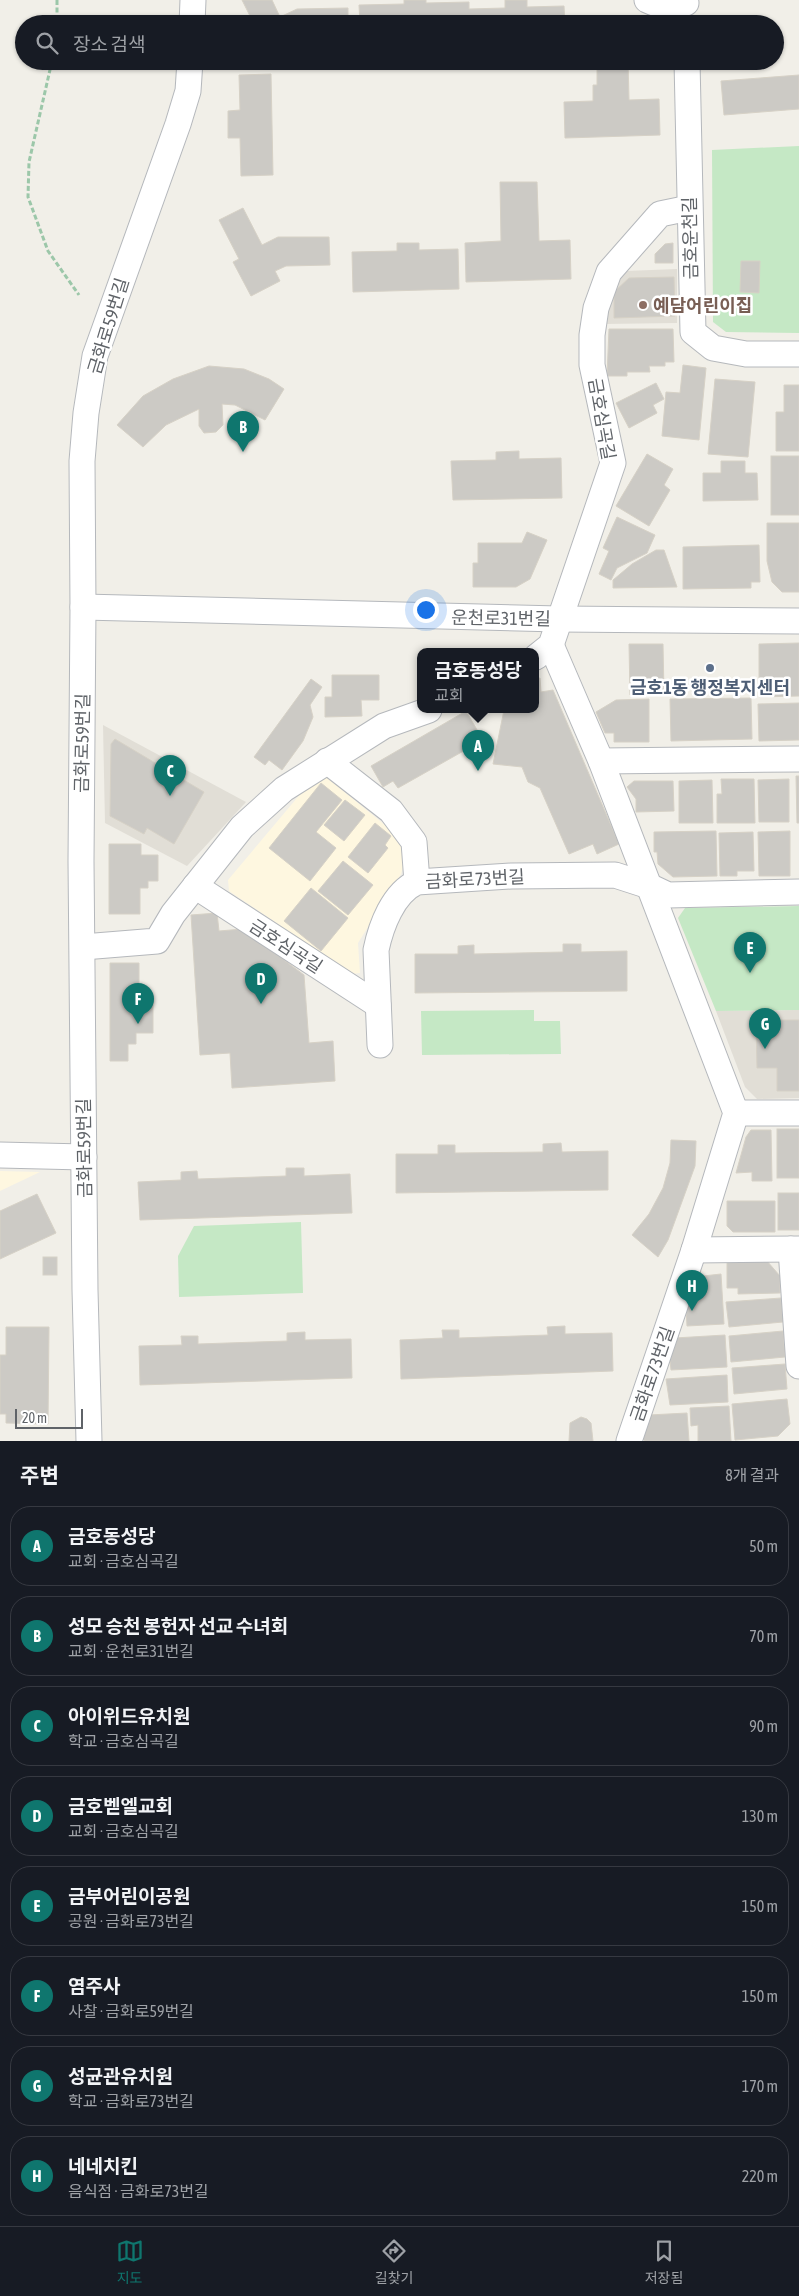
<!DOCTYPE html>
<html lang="ko">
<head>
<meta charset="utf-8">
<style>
	body { margin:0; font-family:"Asap Condensed","Noto Sans KR",sans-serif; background:#242831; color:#f1f3f6 }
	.scale { position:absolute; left:15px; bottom:12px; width:68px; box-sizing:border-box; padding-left:5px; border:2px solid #5f6368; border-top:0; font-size:14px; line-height:18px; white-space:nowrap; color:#5f6368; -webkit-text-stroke:4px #fff; paint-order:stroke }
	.you { position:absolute; left:425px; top:609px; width:18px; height:18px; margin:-12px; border:4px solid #fff; border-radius:50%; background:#1a73e8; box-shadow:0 0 0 8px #1a73e833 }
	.badge { display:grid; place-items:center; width:32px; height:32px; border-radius:50%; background:#0f766e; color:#fff; font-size:16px; font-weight:700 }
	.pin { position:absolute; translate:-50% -41px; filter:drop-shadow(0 1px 2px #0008) }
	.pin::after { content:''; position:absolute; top:26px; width:18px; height:15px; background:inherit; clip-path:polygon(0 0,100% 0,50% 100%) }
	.popup { position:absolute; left:417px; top:648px; width:122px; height:65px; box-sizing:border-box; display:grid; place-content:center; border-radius:10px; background:#171b24; filter:drop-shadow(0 1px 4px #0005); font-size:16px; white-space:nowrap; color:#9ea1a6 }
	.popup b { font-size:19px; color:#f1f3f6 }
	.popup::after { content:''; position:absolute; left:50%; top:100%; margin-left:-10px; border:10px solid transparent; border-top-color:#171b24 }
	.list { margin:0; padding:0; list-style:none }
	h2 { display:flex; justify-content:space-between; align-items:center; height:65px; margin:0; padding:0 20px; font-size:21px }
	h2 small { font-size:16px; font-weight:400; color:#9ea1a6 }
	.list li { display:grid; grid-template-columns:32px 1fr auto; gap:15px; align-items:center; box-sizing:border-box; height:80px; margin:0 10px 10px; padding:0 10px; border:1px solid #363941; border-radius:20px }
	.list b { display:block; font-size:19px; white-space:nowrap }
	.list p { margin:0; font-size:16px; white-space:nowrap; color:#9ea1a6 }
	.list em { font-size:16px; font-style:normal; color:#9ea1a6 }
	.icon { flex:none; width:28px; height:28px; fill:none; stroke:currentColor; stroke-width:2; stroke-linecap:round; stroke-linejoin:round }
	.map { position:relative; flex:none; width:799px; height:1441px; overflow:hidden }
	.search { position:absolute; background:#171b24; box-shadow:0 1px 4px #0004; left:15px; right:15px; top:15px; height:55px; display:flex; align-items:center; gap:12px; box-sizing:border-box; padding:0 18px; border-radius:28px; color:#9ea1a6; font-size:19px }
	.sheet { height:785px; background:#171b24 }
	nav { display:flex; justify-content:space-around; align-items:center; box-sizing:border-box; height:70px; border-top:1px solid #363941; background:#171b24; font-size:14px; color:#9ea1a6 }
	nav a { display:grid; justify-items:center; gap:2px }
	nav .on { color:#0f766e }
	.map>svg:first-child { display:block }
	.commercial { fill:#fef7e0 }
	.education { fill:#e1ded6 }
	.green { fill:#c5e8c5 }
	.building { fill:#cccac5; stroke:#d6d1c6 }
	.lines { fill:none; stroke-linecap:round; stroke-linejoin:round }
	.minor-casing { stroke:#b5b8bc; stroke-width:27 }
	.path { stroke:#9cc7a9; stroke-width:3; stroke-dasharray:5 2.5; stroke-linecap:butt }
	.minor { stroke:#fff; stroke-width:25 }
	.education-dot { fill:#8d6e63; stroke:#fff; stroke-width:2 }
	.service-dot { fill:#5c6f8a; stroke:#fff; stroke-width:2 }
	.labels { text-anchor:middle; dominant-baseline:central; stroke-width:5; stroke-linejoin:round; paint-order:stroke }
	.street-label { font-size:18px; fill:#5f6368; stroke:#fff }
	.education-label { font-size:18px; font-weight:bold; fill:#785e54; stroke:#fff; text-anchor:start }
	.service-label { font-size:18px; font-weight:bold; fill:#4e5e75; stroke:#fff }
</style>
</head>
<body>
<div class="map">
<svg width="799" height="1441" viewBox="0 0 799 1441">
	<rect width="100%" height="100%" fill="#f1efe8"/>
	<g class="commercial">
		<path d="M326,777l70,57 11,19 -6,21 -43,69 2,30 -8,1 -123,-83 -1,-11 85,-101z"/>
		<path d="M0,1171l40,1 -40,19z"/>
	</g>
	<g class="education">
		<path d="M677,269v54l-73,1 9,-37 13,-16z"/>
		<path d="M103,725l143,77 -59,64 -82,-43z"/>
		<path d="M799,1010v88l-42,1 -12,-12 -29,-76z"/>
	</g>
	<g class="green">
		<path d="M799,146v187l-73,-1 -13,-10 -1,-172z"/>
		<path d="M799,906v104l-83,1 -38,-93 7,-10z"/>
		<path d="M534,1010v11h26l1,33 -139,1 -1,-44z"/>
		<path d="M301,1222l2,71 -124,4 -1,-41 16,-30z"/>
	</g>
	<g class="building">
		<path d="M242,0h30l8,17 17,-8 51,-1v16h-94z"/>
		<path d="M404,0h22v3l43,-1v7l36,-1v-8h22v7l37,-1 1,18h-205l-1,-19 45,-1z"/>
		<path d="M266,61h17l-14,7z"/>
		<path d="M597,61h31l1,39 30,-1 1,36 -95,3 -1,-36 29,-1v-16h4z"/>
		<path d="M271,74l2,101 -32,1 -1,-38h-12v-27l12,-1 -1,-35z"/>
		<path d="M799,75v34l-75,6 -3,-34z"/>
		<path d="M500,182h37l2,59 31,-1 1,39 -105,3 -1,-39 36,-2z"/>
		<path d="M243,208l19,37 16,-8h51l1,28 -44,1 -11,5 5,10 -29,15 -18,-34 6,-3 -20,-39z"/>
		<path d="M397,243h22v7l39,-1 1,40 -106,3 -1,-40 45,-1z"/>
		<path d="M673,243v20h-18v-9l10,-10z"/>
		<path d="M741,261h19l-1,32 -19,-1z"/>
		<path d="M674,277l1,39 -61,2v-26l15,-14z"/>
		<path d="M609,329h64l1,33h-9v4h-16l1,6h-23v4h-20z"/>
		<path d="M683,365l23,3 -7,72 -37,-4 4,-44 14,1z"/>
		<path d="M209,366l35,3 25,10 15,10 -19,31 -30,-15 -13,-1 1,21 -7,7 -12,1 -5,-7v-17l-33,16 -23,22 -26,-22 26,-29 30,-17z"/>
		<path d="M715,379l40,3 -7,75 -40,-3z"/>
		<path d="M656,383l8,16 -11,6 4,8 -28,15 -13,-25z"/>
		<path d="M784,385h15v66h-23v-39h8z"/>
		<path d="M519,451v8l42,-1 1,40 -109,2 -2,-39 45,-1v-8z"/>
		<path d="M647,454l26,15 -9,16 6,5 -21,36 -33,-20z"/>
		<rect x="771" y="456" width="28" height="59"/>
		<path d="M721,461h24v12h12l1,27 -55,1v-28h18z"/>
		<path d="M617,517l38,18 -8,18 -30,15 -6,12 -12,-6 10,-23 -6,-3z"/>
		<path d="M767,523h32v69h-17l-10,-10 -5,-21z"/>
		<path d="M527,532l20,8 -17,39 -14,8h-43v-24h5v-20h44z"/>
		<path d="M759,545l1,37h-9v6l-68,1v-42z"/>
		<path d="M656,550h8l13,37 -64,1v-8l19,-16z"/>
		<path d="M799,643v53l-40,1v-53z"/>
		<path d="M629,644h34l1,50 -34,1z"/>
		<path d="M332,675h47v25h-18l1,16 -37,1v-20h7z"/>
		<path d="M540,678l1,14 12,-2 66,154 -22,10 -4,-10 -24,10 -29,-66 -12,-6 -6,-15 -29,-3 11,-54h32v-31z"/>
		<path d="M311,679l11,8 -12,18 3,12 -10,24 -21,29 -13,-10 -4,5 -11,-8z"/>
		<path d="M751,698l1,41 -81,2 -1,-42z"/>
		<path d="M649,699v43h-35v-9h-9l-9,-21 20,-12z"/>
		<path d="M799,703v37l-40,1 -1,-37z"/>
		<path d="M466,711l17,29 -85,48 -5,-7 -10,6 -12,-21z"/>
		<path d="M115,739l89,53 -30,52 -27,-16 -3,6 -34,-18 1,-72z"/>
		<path d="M796,776h3v47h-2z"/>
		<path d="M721,779h33l1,44h-38v-29h5z"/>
		<path d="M789,779v43h-30l-1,-42z"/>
		<path d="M712,780l1,43h-34v-42z"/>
		<path d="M634,781h39l1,30 -38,1v-13l-9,-12z"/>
		<path d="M321,783l21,17 -26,32 20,16 -26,33 -41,-33z"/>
		<path d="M345,800l20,15 -21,26 -20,-16z"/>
		<path d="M375,823l16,13 -6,9 3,3 -20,25 -20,-16z"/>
		<path d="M716,831l1,45 -44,1 -15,-13 -1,-12h-3v-20z"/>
		<path d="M790,831v45h-31l-1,-44z"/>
		<path d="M753,832l1,39h-17v5h-17l-1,-43z"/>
		<path d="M109,844h32v11h17v26h-10v7h-8v26h-31z"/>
		<path d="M343,861l30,24 -25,30 -30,-24z"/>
		<path d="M311,888l37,30 -27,33 -37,-30z"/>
		<path d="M217,913l2,18 24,-2 61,46 5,68 24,-2 2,40 -103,7 -2,-35 -30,2 -9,-140z"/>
		<path d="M563,944h18v8l46,-1v40l-212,2v-39h43v-8l16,-1v9l89,-2z"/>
		<path d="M110,963h29v33h14v37h-17v11h-8v17h-18z"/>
		<path d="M756,1020h43v71h-22v-23h-20z"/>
		<rect x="777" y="1129" width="22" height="49"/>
		<path d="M751,1130h20l1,51h-20v-9l-16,1 10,-36z"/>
		<path d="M671,1140l25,1 -1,25 -27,74 -10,17 -26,-22 17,-21 14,-26 7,-25z"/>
		<path d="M561,1143l1,9 46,-1v39l-212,3v-39h42v-9h17v8l88,-1v-8z"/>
		<path d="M286,1168h18v8l46,-2 2,39 -212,7 -2,-38 43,-2v-8l16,-1 1,8 88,-3z"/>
		<rect x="778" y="1193" width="21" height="37"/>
		<path d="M37,1194l19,39 -56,26v-48z"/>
		<path d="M727,1201h48v31h-42l-6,-6z"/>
		<rect x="43" y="1257" width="14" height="18"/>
		<path d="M727,1261h40l13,15v17l-42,1v-6h-11z"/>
		<path d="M721,1274l3,50 -37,2 -1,-17 17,-33z"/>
		<path d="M781,1298l2,24 -54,5 -3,-25z"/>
		<path d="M565,1326v8l47,-1 1,38 -212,8 -1,-39 43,-2 -1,-8h17v8l89,-3 -1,-8z"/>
		<path d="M6,1327h43l-1,97 -42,-1v-9h-6v-59h6z"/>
		<path d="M783,1331l2,26 -54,5 -2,-26z"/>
		<path d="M305,1332v8l46,-1 1,39 -212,7 -1,-39 43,-1 -1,-9h17v8l89,-3v-8z"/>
		<path d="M725,1335l2,32 -56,3 -2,-18 6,-14z"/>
		<path d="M785,1364l2,25 -53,5 -2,-26z"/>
		<path d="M727,1375l1,27 -58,3 -4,-26z"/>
		<path d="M787,1399l3,25 -12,12 -43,4 -3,-36z"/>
		<path d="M729,1406l2,35h-33v-16l-7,1 -1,-18z"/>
		<path d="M687,1413l2,28h-44l-3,-3 7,-23z"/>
		<path d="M581,1417l6,2 4,4 2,18h-24l1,-18z"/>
	</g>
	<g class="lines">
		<g class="minor-casing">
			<g id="minor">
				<path d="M647,0l7,3h32"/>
				<path d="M192,24l1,-24"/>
				<path d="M687,61l6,271 20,16 33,6h53"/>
				<path d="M83,607l476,12 240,2"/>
				<path d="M551,645l50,116 135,352 -42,137 -65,191"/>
				<path d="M536,657l15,-12 62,-182 -21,-98v-30l4,-27 13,-36 51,-58 29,-6"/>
				<path d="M327,761l64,50 23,31 3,40"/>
				<path d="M601,761l198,-2"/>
				<path d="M195,886l183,119"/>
				<path d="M83,947l74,-6 16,-27 69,-87 42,-38 100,-63 45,-16"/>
				<path d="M380,1045l-4,-95c5,-24 17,-57 41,-68l94,-6 104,-1 34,11 19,9 131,-3"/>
				<path d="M736,1113h63"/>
				<path d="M0,1155l84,2"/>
				<path d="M791,1249l8,117"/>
				<path d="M694,1250l105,-1"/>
				<path d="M89,1441l-4,-151 -4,-429 2,-254 -1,-146 4,-48 9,-57 83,-232 10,-33 2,-30"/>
			</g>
		</g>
		<g class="path">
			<path d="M57,0v24"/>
			<path d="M52,61l-23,101 -1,35 20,54 31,44"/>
		</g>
		<use href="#minor" class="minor"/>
	</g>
	<circle class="education-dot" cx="643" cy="305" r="5"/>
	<circle class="service-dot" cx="710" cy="668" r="5"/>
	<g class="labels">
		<g class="street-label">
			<text transform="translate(690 238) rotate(-91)">금호운천길</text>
			<text transform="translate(108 326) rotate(-73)">금화로59번길</text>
			<text transform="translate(602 419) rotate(80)">금호심곡길</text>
			<text transform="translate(501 618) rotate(1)">운천로31번길</text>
			<text transform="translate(82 743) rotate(-89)">금화로59번길</text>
			<text transform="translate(475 879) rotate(-3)">금화로73번길</text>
			<text transform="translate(286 946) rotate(33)">금호심곡길</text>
			<text transform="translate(84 1148) rotate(-91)">금화로59번길</text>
			<text transform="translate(652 1374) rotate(-71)">금화로73번길</text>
		</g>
		<g class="education-label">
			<text x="653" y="305">예담어린이집</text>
		</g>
		<g class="service-label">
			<text x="710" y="687">금호1동 행정복지센터</text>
		</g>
	</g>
</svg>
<div class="scale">20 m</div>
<div class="you"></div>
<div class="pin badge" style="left:478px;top:771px">A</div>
<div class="popup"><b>금호동성당</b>교회</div>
<div class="pin badge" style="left:243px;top:452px">B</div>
<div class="pin badge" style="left:170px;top:796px">C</div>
<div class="pin badge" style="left:261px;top:1004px">D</div>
<div class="pin badge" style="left:750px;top:973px">E</div>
<div class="pin badge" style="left:138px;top:1024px">F</div>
<div class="pin badge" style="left:765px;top:1049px">G</div>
<div class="pin badge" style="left:692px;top:1311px">H</div>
<div class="search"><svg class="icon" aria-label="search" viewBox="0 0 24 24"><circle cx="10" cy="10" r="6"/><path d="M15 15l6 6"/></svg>장소 검색</div>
</div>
<section class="sheet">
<h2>주변<small>8개 결과</small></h2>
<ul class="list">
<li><span class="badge">A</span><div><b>금호동성당</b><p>교회 · 금호심곡길</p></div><em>50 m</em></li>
<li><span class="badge">B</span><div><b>성모 승천 봉헌자 선교 수녀회</b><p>교회 · 운천로31번길</p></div><em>70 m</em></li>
<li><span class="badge">C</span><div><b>아이위드유치원</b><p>학교 · 금호심곡길</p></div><em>90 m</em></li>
<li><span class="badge">D</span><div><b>금호벧엘교회</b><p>교회 · 금호심곡길</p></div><em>130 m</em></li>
<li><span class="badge">E</span><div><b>금부어린이공원</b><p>공원 · 금화로73번길</p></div><em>150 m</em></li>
<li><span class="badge">F</span><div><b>염주사</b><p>사찰 · 금화로59번길</p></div><em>150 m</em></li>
<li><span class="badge">G</span><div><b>성균관유치원</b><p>학교 · 금화로73번길</p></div><em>170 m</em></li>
<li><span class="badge">H</span><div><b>네네치킨</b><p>음식점 · 금화로73번길</p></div><em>220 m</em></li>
</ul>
</section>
<nav>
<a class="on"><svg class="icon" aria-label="map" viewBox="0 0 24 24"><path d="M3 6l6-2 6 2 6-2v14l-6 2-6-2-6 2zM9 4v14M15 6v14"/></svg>지도</a>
<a><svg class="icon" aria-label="directions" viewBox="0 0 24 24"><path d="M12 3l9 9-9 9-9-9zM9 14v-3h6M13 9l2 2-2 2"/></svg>길찾기</a>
<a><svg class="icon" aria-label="saved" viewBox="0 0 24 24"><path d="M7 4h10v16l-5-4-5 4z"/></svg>저장됨</a>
</nav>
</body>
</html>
